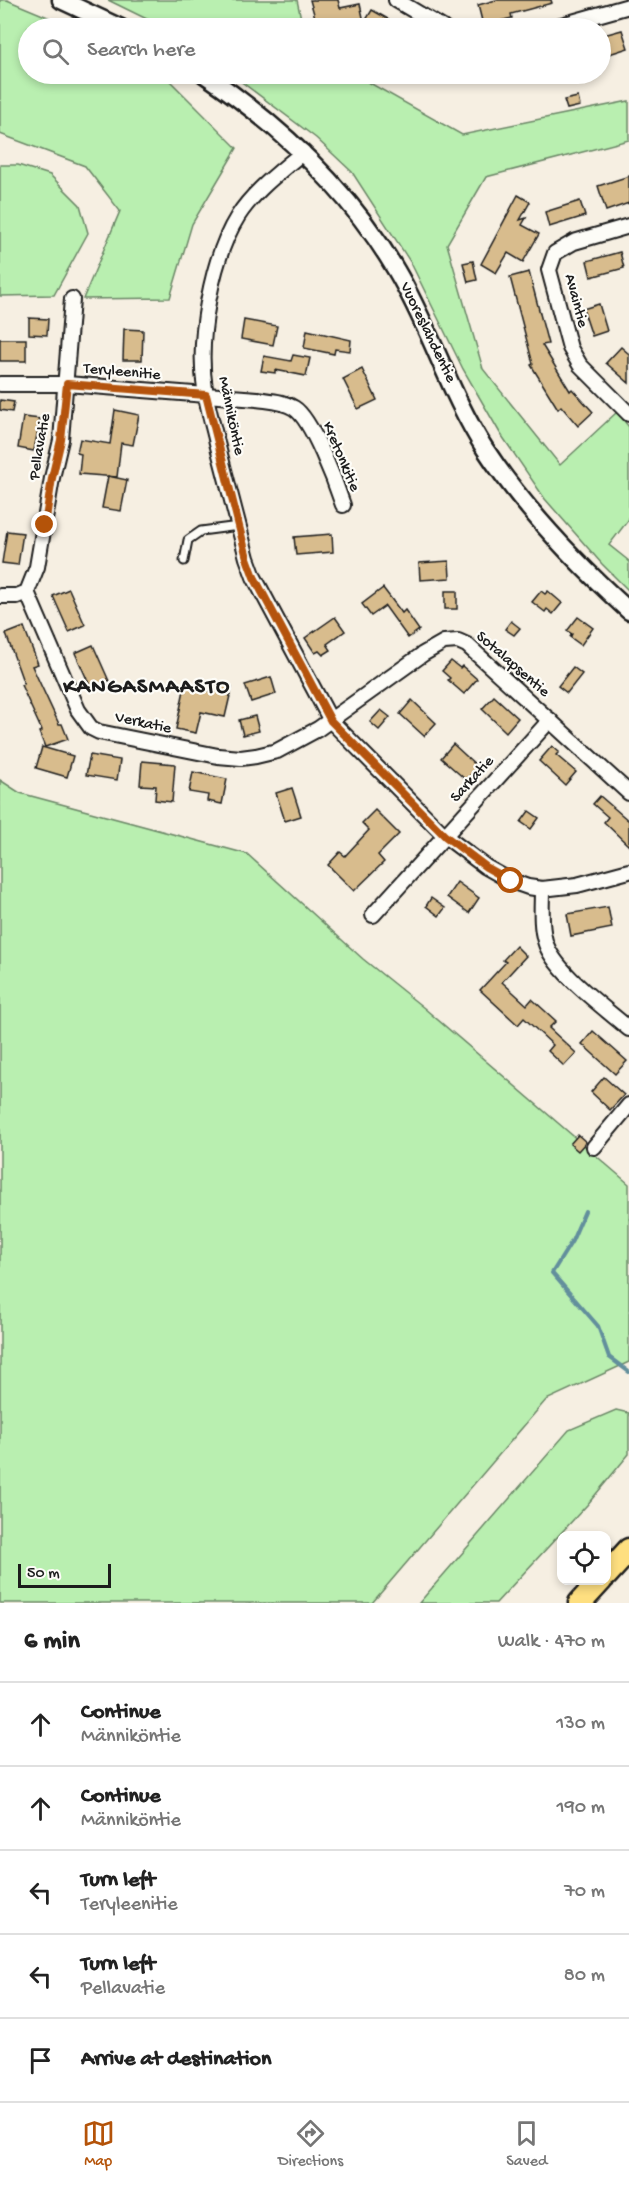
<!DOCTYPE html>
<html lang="en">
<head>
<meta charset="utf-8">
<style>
	body { margin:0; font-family:"Gochi Hand",sans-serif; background:#f6f6f6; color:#222 }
	.controls { position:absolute; right:18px; bottom:18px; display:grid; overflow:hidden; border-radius:12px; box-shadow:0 3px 9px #0003 }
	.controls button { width:54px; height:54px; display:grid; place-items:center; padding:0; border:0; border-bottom:2px solid #e0e0e0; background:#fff; color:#222; font:30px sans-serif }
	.scale { position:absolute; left:18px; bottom:15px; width:93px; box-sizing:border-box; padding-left:6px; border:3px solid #1c1c1c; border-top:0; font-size:16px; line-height:21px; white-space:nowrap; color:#1c1c1c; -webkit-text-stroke:4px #fdfcf7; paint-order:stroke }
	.stop { position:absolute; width:18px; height:18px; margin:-14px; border:4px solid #b45309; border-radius:50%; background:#fff }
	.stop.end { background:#b45309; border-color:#fff; box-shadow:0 2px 6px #0008 }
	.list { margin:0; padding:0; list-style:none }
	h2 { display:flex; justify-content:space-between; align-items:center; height:78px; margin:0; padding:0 24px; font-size:26px }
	h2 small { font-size:20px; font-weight:400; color:#767676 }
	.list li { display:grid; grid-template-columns:39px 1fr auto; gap:18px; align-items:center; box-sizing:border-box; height:84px; padding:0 24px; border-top:2px solid #e0e0e0 }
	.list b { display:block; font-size:22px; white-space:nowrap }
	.list p { margin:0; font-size:20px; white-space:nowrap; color:#767676 }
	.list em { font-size:20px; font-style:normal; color:#767676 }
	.icon { flex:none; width:33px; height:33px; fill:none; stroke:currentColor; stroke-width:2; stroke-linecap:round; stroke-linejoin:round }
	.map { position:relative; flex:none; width:629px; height:1603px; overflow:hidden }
	.search { position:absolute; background:#fff; box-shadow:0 3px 9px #0003; left:18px; right:18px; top:18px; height:66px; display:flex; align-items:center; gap:15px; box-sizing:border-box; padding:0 21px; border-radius:33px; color:#767676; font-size:22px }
	.sheet { height:498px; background:#fff }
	nav { display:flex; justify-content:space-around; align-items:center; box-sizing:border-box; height:84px; border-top:2px solid #e0e0e0; background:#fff; font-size:16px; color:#767676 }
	nav a { display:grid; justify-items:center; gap:3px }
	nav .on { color:#b45309 }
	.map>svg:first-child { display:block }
	.green { fill:#b9efb0; stroke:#6a8666; stroke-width:1.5 }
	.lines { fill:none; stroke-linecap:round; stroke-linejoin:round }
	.stream { stroke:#628f9c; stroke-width:4 }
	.building { fill:#d8bc8d; stroke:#1c1c1c; stroke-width:1.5 }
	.service-casing { stroke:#1c1c1c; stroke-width:11 }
	.minor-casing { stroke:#1c1c1c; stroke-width:18 }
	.tertiary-casing { stroke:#1c1c1c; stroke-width:21 }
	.trunk-casing { stroke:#1c1c1c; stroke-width:27 }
	.service { stroke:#fdfcf7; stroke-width:7 }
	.minor { stroke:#fdfcf7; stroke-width:14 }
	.tertiary { stroke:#fdfcf7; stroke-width:16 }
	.trunk { stroke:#fedf80; stroke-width:22 }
	.route { stroke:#b45309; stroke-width:8 }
	.labels { text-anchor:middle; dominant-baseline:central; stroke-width:4.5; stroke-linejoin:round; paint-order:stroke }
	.street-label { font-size:16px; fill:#1c1c1c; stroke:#fdfcf7 }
	.district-label { font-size:22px; font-weight:bold; letter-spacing:1.5px; fill:#1c1c1c; stroke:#fdfcf7 }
</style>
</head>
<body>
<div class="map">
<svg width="629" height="1603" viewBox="0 0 629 1603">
	<rect width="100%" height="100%" fill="#f6efe2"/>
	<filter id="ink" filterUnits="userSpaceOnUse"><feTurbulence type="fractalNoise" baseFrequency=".0167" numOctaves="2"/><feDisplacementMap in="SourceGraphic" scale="12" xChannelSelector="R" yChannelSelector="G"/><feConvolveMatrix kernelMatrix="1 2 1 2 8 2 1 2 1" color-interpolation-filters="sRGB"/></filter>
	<g filter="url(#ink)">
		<g class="green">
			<path d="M0,0h7l67,28h-46v46h135l74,74 -45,76 -22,74 -87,1 37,-88 -35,-45 -85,-32z"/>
			<path d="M108,0h189l6,28h-138z"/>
			<path d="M231,74h123l108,61 167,-34v39l-143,37 -39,67 36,125 77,96 57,-53 12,15v92l-20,26 20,16v30l-27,-27 -57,-65 -45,-66 -37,-64 -52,-106 -59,-91 -36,-34z"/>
			<path d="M0,165h18l32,10 30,30 8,28 -34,62 -54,1z"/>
			<path d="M0,780l20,13 227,61 116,105 61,49 205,176v178l-83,38 -174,203h-372z"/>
			<path d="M616,1410l13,3v41l-42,51 -91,98h-77l150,-173z"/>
		</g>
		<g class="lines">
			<path class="stream" d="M585,1211l-13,30 -20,32 46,53 11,31 20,15"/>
		</g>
		<g class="building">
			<path d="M310,0h28l2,8 20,-4 4,18 -27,6h-19z"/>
			<path d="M496,0h55l1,3 -41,11 1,4 -29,7 -5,-20z"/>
			<path d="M372,10l32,18h-35l-6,-3z"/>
			<path d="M622,30l6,18 -28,9v-21z"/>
			<path d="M578,97l2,9 -13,3 -3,-9z"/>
			<path d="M629,176v27l-23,8 -8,-25z"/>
			<path d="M518,195l12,7 -10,18 6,-2 -4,7 17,9 -16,28 -15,-9 -12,20 -15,-9z"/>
			<path d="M580,201l5,15 -36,11 -4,-15z"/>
			<path d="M620,252l4,16 -33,9 -4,-16z"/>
			<path d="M473,261l4,19 -9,2 -5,-19z"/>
			<path d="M529,272l19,72 -6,1 28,46 2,-2 21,23 -15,14 -17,-20 -3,3 -27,-44 2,-1 -23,-87z"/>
			<path d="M599,304l8,27 -15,5 -9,-27z"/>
			<path d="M29,318l19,1 -1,16 -18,-1z"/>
			<path d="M244,320l33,6 -4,19 -32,-6z"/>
			<path d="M124,329l19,1 -1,30h-19z"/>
			<path d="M307,330l44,10 -1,11 -15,-2 -1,5 -30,-6z"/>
			<rect x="0" y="339" width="26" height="22"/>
			<path d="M621,347l8,7v29l-23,-20z"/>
			<path d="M293,355l17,3 -4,18 -31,-6v3l-14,-2 3,-15 27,5z"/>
			<path d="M362,369l15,31 -19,9 -15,-30z"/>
			<path d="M0,400l14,2 -2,10 -12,-2z"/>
			<path d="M115,410l24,5 -6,30 -12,-2 -4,34 -38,-3 2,-20 -4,-1 3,-14 30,5z"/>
			<path d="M23,417l17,2 -6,32 -16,-3z"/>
			<path d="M108,476l19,4 -6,31 -19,-3z"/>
			<path d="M7,531l16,2 -5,32 -16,-2z"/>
			<path d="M332,534l1,18 -37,3 -2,-18z"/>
			<path d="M449,561l1,17 -30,2 -1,-17z"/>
			<path d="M383,588l19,25 3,-3 14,20 -11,8 -23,-32 -14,10 -9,-12z"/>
			<path d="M69,589l16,36 -16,7 -16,-36z"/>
			<rect x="445" y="591" width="12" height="18"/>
			<path d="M541,591l4,3 3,-3 14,12 -9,11 -6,-5 -2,3 -13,-10z"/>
			<path d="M335,617l10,14 -18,13 4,6 -8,5 -4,-4 -4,2 -10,-15z"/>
			<path d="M578,617l15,11 -12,17 -11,-8 2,-3 -5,-3z"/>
			<path d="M511,621l9,7 -6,7 -9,-6z"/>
			<path d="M24,627l14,37 -6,2 27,58h3l6,15 -23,8 -6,-15 3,-1 -21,-46 3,-1 -18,-50z"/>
			<path d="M93,645l16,36 -18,7 -16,-35z"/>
			<path d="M451,661l9,7 2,-2 15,13 -13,15 -16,-14 2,-2 -8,-7z"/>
			<path d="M573,667l9,7 -15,19 -9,-7z"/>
			<path d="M271,677l5,17 -25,8 -6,-17z"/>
			<path d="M212,683l20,4 -7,30 -24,-5 -5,21 -20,-4 9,-44 25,6z"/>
			<path d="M494,696l24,22 -12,14 -24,-23z"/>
			<path d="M412,700l24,23 -12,13 -24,-22z"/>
			<path d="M381,710l9,7 -11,13 -9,-8z"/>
			<path d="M255,716l4,15 -16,4 -4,-15z"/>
			<path d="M453,744l25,23 -12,13 -25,-22z"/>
			<path d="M552,746l7,6 -3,3 20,17 -11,13 -26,-24z"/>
			<path d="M42,747l31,9 -6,21 -31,-9z"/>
			<path d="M90,755l30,5 -3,20 -31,-5z"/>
			<path d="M142,761l33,3 -3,38 -17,-2 1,-14 -16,-1z"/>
			<path d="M193,772l34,7 -5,25 -15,-3 1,-6 -19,-3z"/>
			<path d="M292,788l9,28 -16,5 -9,-28z"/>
			<path d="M600,796l29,25v25l-25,-24 4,-5 -15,-13z"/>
			<path d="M375,810l24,24 -21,21 6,7 -30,29 -26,-26 12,-13 5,4 24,-26 -7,-7z"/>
			<path d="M529,811l10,7 -8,11 -10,-7z"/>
			<path d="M457,882l22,16 -10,15 -22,-16z"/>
			<path d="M431,898l14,10 -6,8 -13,-10z"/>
			<path d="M608,907l4,21 -41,8 -4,-22z"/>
			<path d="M516,946l10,10 -24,26 25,23 5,-6 24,22 -7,7 27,25 -12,13 -16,-15 5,-6 -29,-27 -6,7 -38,-35 26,-28 -3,-2z"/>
			<path d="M593,1031l34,30 -12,13 -33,-30z"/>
			<path d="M604,1077l20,18 -14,15 -19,-18z"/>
			<path d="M578,1135l8,7 -8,9 -8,-7z"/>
		</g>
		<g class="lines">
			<g class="service-casing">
				<path id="service" d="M184,561l4,-21 13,-9 38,-5"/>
			</g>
			<g class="minor-casing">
				<g id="minor">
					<path d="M396,0l47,28"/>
					<path d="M551,28l78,-22"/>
					<path d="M303,152c-23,20 -49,39 -65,64 -27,43 -41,124 -33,173 2,18 8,36 12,54 10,38 20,77 30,115l7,19 77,144 114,115 41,31 25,14 17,6 14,2 35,-4 52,-14"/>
					<path d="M629,226l-55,16 -19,11 -6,17 21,78 10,17 49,49"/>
					<path d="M0,384h67l190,15c13,2 26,2 37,9 18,11 42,76 49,97"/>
					<path d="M27,592l51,118 13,18 8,4 119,24 23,2 15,-2 21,-5 41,-22 105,-75 21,-12 14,-1 9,4 162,148"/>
					<path d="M0,596h17l10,-4 10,-25 15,-89 9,-38 11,-141"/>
					<path d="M542,889c0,17 -2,36 3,52 8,30 60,67 84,88"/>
					<path d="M373,915l177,-195"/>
					<path d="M594,1147l35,-42"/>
				</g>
			</g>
			<g class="tertiary-casing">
				<g id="tertiary">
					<path d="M61,0l60,28"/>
					<path d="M204,74c75,51 145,116 192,196 34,57 53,123 89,179 40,61 90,113 144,162"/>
				</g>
			</g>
			<g class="trunk-casing">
				<g id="trunk">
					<path d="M606,1575l23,-25"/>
					<path d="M580,1603l21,-23"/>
				</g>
			</g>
			<use href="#service" class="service"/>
			<use href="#minor" class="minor"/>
			<use href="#tertiary" class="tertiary"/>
			<use href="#trunk" class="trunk"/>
		</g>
	</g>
	<g class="lines" filter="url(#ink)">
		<path class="route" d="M45,525l7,-47 9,-38 6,-56 139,11 41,163 7,19 77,144 114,115 41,31 25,14"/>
	</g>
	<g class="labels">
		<g class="street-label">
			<text transform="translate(575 301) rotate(75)">Avaintie</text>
			<text transform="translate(427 333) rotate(64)">Vuoreslahdentie</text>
			<text transform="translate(122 373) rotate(5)">Teryleenitie</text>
			<text transform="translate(230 416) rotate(78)">Männiköntie</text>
			<text transform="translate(41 447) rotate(-80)">Pellavatie</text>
			<text transform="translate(340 457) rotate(67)">Kretonkitie</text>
			<text transform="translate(512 665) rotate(41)">Sotalapsentie</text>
			<text transform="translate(143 724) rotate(12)">Verkatie</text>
			<text transform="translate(473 780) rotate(-48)">Sarkatie</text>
		</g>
		<g class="district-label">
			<text x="147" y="688">KANGASMAASTO</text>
		</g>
	</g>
</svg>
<div class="controls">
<button><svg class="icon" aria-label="locate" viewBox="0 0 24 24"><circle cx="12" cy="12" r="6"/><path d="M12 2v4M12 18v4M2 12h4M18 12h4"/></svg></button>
</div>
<div class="scale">50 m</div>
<div class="stop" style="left:511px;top:881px"></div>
<div class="stop end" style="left:45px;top:525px"></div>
<div class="search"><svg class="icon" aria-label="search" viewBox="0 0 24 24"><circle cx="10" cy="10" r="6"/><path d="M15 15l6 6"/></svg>Search here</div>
</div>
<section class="sheet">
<h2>6 min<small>Walk · 470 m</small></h2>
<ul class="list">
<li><svg class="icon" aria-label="ahead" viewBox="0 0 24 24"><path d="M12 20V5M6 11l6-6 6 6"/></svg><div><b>Continue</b><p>Männiköntie</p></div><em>130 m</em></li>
<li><svg class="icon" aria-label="ahead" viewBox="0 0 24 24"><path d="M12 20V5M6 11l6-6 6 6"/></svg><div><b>Continue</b><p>Männiköntie</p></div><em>190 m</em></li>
<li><svg class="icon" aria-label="left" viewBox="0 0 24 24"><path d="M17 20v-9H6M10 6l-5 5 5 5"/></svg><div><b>Turn left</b><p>Teryleenitie</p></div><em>70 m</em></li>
<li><svg class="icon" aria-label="left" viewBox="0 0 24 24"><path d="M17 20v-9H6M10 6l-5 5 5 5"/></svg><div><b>Turn left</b><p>Pellavatie</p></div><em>80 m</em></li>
<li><svg class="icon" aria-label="arrive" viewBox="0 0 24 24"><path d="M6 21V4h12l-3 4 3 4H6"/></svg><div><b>Arrive at destination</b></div></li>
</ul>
</section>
<nav>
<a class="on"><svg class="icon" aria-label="map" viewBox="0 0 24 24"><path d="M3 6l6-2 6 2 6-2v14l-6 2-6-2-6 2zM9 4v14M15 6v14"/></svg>Map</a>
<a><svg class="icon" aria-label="directions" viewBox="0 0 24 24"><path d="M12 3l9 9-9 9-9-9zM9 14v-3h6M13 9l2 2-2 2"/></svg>Directions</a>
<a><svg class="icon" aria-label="saved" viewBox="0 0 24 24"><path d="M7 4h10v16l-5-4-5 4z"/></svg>Saved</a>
</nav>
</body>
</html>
